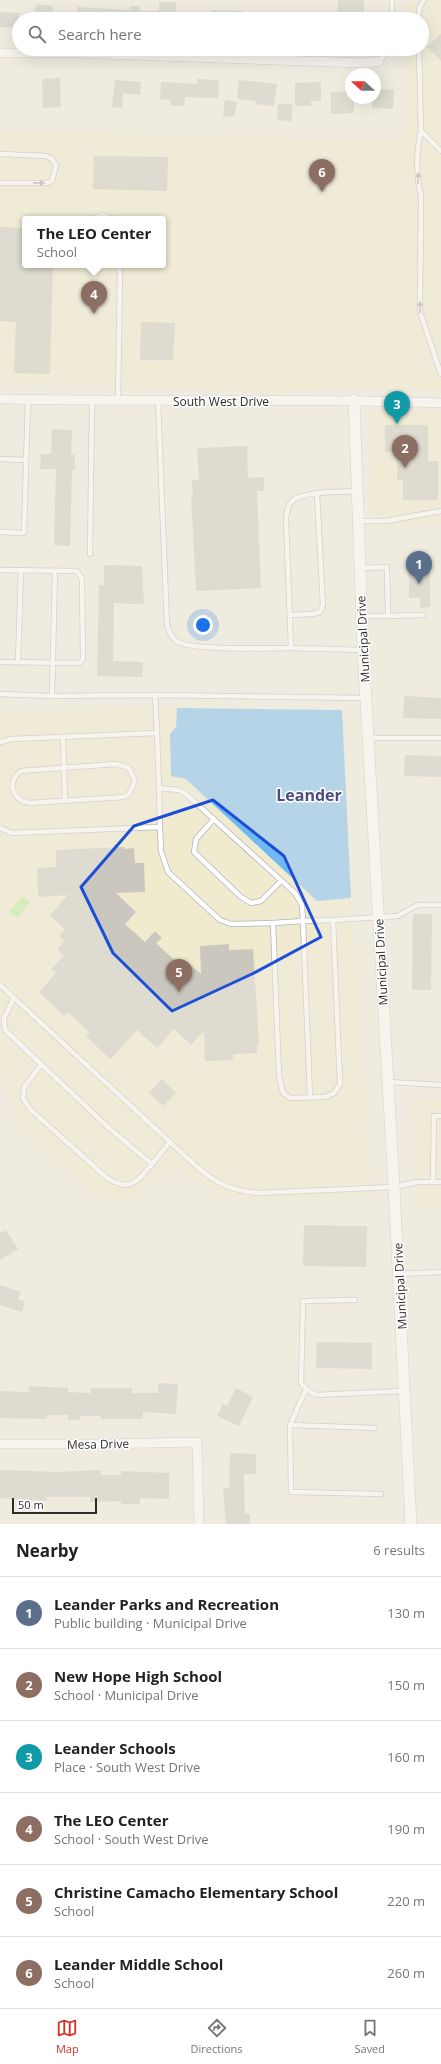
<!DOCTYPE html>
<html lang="en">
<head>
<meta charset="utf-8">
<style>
	body { margin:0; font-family:"Open Sans",sans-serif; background:#f6f6f6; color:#222 }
	.compass { position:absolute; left:345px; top:68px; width:36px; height:36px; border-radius:50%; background:#fff; box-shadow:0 4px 16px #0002; rotate:291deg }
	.scale { position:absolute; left:12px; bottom:10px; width:85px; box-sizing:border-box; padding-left:4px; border:2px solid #2d2d2d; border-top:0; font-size:11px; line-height:14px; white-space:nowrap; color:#2d2d2d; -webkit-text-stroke:3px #fff; paint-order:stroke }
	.you { position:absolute; left:203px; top:625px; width:14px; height:14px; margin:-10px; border:3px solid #fff; border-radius:50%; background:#1a73e8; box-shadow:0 0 0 6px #1a73e833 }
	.badge { display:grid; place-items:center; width:26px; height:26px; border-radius:50%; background:#d93025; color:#fff; font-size:13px; font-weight:700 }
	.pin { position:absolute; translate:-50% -33px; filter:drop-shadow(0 1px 2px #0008) }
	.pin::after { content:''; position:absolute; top:21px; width:14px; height:12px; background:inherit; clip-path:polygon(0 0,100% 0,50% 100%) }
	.popup { position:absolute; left:22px; top:216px; width:144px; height:52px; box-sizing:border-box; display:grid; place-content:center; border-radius:4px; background:#fff; filter:drop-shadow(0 1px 3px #0005); font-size:13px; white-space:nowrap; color:#767676 }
	.popup b { font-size:15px; color:#222 }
	.popup::after { content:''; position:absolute; left:50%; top:100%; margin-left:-8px; border:8px solid transparent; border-top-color:#fff }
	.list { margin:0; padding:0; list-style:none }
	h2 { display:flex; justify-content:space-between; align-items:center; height:52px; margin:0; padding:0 16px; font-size:17px }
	h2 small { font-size:13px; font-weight:400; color:#767676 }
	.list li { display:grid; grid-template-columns:26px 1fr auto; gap:12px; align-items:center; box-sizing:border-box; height:72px; padding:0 16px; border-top:1px solid #e0e0e0 }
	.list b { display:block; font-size:15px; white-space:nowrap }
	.list p { margin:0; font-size:13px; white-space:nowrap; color:#767676 }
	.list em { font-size:13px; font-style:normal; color:#767676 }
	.icon { flex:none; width:22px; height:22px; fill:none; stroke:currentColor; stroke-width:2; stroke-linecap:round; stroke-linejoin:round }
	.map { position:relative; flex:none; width:441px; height:1524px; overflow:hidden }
	.search { position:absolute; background:#fff; box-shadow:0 4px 16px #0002; left:12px; right:12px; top:12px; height:44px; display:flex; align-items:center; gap:10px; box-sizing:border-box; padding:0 14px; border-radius:22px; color:#767676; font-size:15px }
	.sheet { height:484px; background:#fff }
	nav { display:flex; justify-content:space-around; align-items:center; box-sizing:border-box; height:56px; border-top:1px solid #e0e0e0; background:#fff; font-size:11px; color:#767676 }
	nav a { display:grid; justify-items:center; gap:2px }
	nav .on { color:#d93025 }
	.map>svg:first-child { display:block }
	.education { fill:#f0ebcf; fill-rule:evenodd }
	.pitch { fill:#b9ed96 }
	.water { fill:#70b9f2 }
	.building { fill:#cac7be }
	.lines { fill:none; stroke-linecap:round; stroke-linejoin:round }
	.service-casing { stroke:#b3b3c1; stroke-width:6 }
	.minor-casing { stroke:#b3b3c1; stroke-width:10 }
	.tertiary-casing { stroke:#b3b3c1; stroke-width:12 }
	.service { stroke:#fff; stroke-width:4.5 }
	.minor { stroke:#fff; stroke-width:9 }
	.tertiary { stroke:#fff; stroke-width:11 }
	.oneway { fill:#a0a0a0 }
	.marked { fill:none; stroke:#1d4ed8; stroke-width:3; stroke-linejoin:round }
	.labels { text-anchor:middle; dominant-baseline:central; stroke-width:3; stroke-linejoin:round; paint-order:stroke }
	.street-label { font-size:12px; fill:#2d2d2d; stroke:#fff }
	.district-label { font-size:16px; font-weight:bold; fill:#4b4b80; stroke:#fff }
</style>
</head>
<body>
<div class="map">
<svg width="441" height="1524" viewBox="0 0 441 1524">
	<rect width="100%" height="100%" fill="#efebdf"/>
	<g class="education">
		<path d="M406,0h35v392l-106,-5 -65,8 -85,-7 -185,-5v-252l205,6 200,2v-90h17v-30h-16zM25,219h138v46h-138z"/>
		<path d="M441,409v116l-70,2 -3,-116z"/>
		<path d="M177,708l-6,68 15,3 131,122 34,-3 21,297 -116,6 -19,-2 -19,-6 -44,-26 -11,4 -24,24 -13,4h-23l-4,-1 -85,-79v-10l-4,-10 -10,-16v-370z"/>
		<path d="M411,1101l30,1v106l-25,-1z"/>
	</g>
	<path class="pitch" d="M23,896l7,6 -13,16 -8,-7z"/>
	<path class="water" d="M177,708l165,2 9,188 -34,3 -131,-122 -15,-3 -1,-42 6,-7z"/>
	<g class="building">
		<path d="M338,0h26v19h-27z"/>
		<rect x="159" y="2" width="17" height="17"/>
		<path d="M36,4l17,2 -1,13h-18z"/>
		<path d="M130,6h10v5h19v8h-82v-12l52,3z"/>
		<path d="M211,10l32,1 -1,8h-31z"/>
		<path d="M0,12l19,1v15l-19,-1z"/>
		<path d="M441,34v27l-14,-14z"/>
		<path d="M60,78l1,29 -18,1 -1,-29z"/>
		<path d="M197,79l22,1 -1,18 -33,-1 -1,9 -14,-1v-5l-10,-1 1,-17 36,2z"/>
		<path d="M115,80l26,2 -1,13 -17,-2 -1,15 -10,-1z"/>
		<path d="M239,80l38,4 -3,22 -19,-2 1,-3 -19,-2z"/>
		<path d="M321,82v19h-10v5h-16v-23z"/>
		<path d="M375,89l19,1 -1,19 -21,-1v-10h3z"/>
		<path d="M331,92h20v6h3v15l-23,1z"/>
		<path d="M225,100l12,2 -3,15 -11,-1z"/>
		<path d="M278,104h14v17l-15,-1z"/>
		<path d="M94,156l74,1 -1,34 -74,-2z"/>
		<path d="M0,227l25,1v37h28l-3,109 -36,-1 2,-51 -16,-1z"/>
		<path d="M141,322l34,1 -2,37h-33z"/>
		<path d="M385,425h43v36h10v39h-35v-20h-6v-28h-12z"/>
		<path d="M52,429l20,1 -1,25h4v15h-3l-2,76 -16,-1 2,-76h-16l1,-15h10z"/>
		<path d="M247,446l1,32 16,-1v14h-7l4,97 -65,3 -5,-97h2l-1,-14h7l-2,-32z"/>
		<path d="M104,565l38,1 2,38 -30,-1 -1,58 30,1 -1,15 -45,-1 2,-91h5z"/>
		<path d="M409,571h21v36l-10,1v-10h-11z"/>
		<path d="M404,696l37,2v21l-38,-1z"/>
		<path d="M405,755l36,1v21l-37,-1z"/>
		<path d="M124,847v2l10,-1 1,15h9l1,29 -29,1 20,19 -11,12 20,18 10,-11 7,7 -6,5 27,25 5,-5 13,11 -1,-28 29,-2v6l24,-1 6,94 -2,1v9l-24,1v6l-28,1 -1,-30 -13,14 -17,-16 -17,19 -20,-18 -26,29 -25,-22 4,-4 -22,-21 -4,4 -25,-24 17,-19 -5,-4 13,-13 -7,-7 7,-8 -5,-5 6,-6 -15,-15 18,-20 -30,2 -1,-29 19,-1v-17z"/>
		<path d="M413,914h19l-1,76h-19z"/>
		<path d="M162,1079l14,14 -13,13 -14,-13z"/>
		<path d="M304,1225l63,1 -1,41 -63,-1z"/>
		<path d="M6,1230l12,19 -18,11v-27z"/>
		<path d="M0,1285l21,7 -3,7 7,3 -3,10 -22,-7z"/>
		<path d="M317,1342l55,1v26l-56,-1z"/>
		<path d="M158,1383l20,1 -2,30 -33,-2v7h-42v-3h-21v4h-12v-5h-21v4l-47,-1v-27l29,1v-6l39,2v4l23,1v-5h41v5h26z"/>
		<path d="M236,1388l17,9 -14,29 -22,-10 6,-12 4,2z"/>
		<path d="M230,1453l26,1v20h-12l1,40h5v10h-24l-3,-36h6z"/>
		<path d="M0,1470l58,2 43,-2v5h20v-4l48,2v26l-29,-1v6h-19v-3l-31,1v-5h-44v4l-46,-3z"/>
	</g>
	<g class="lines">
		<g class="service-casing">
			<g id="service">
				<path d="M392,19v-19"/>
				<path d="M418,19l2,-13 4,-6"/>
				<path d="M419,49l2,82c-5,20 -5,45 0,64l-1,117 21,62"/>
				<path d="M379,61l11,-12"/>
				<path d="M421,131l20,20"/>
				<path d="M0,154l46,2 6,3 4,6 -4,16 -5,2h-47"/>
				<path d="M90,219l13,-4 11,4"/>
				<path d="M118,401l2,-128 -2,-8"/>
				<path d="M158,401l9,224c2,6 4,12 9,16 13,10 95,7 115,7"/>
				<path d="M0,459l26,1"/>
				<path d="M357,491c-15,1 -56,0 -65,10 -5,5 -5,12 -6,18l5,129 72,2"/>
				<path d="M360,521h26l55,-10"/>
				<path d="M0,532l24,1 4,-134"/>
				<path d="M90,554l2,-153"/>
				<path d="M360,568l27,-1 1,49h-25"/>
				<path d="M0,570l77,1 5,8 1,80 -3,4 -80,-1"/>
				<path d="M290,615l23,-1 7,-2 3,-7 -6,-111"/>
				<path d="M388,616l35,-1"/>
				<path d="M18,662l3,-92"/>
				<path d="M0,694l52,2 103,-1 211,3"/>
				<path d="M52,696l3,-125"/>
				<path d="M157,733l2,55 20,2 7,4 109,99 7,12 1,16 30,-1"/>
				<path d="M63,737l2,64"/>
				<path d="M368,738h73"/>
				<path d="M0,742l11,-3 146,-6 -2,-38"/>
				<path d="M116,764l13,4 6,13 -6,13 -5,3 -95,6c-18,-3 -22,-22 -8,-32z"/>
				<path d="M159,788l1,39"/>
				<path d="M214,819l-18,20 -2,13 47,45 10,6 10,-2 20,-20"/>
				<path d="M0,828l12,5 148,-6 1,24 7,21 52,48 11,4 42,-1 6,153 4,17 7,5 35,-1 9,-4 6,-9 -7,-164 64,-4 21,-11h23"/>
				<path d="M273,923l30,-2 7,176"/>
				<path d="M0,985l196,181c19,17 37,25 62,27l136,-6 24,-5h23"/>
				<path d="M14,998l-10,20 1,12 105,99 42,35 18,-22"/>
				<path d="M41,1065l-17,22 -1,11 7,11 77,69c23,14 29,5 45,-14"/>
				<path d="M389,1082l52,3"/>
				<path d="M433,1182l1,-66h7"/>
				<path d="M399,1274l42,-2"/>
				<path d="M355,1300l-52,1 -2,82 5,6 10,6 87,-4"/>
				<path d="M306,1389l-16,36 1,67 90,2"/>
				<path d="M290,1425l85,3"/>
			</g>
		</g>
		<g class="minor-casing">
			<g id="minor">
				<path d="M0,53h77l288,10 14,-2"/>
				<path d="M0,399c147,3 294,-1 441,4"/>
				<path d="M0,1444h102l95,-2 2,82"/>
			</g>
		</g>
		<g class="tertiary-casing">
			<path id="tertiary" d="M354,400l9,250 31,537 17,337"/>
		</g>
		<use href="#service" class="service"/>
		<use href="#minor" class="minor"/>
		<use href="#tertiary" class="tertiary"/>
	</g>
	<defs><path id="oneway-solid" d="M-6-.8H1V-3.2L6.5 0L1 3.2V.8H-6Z"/></defs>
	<g class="oneway">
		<use href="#oneway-solid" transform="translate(418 178) rotate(-90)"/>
		<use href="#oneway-solid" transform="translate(39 183) rotate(1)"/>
		<use href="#oneway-solid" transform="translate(420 307) rotate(-91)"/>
	</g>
	<path d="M0 0H441V1524H0ZM213,800l71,56 37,81 -69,37 -80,37 -59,-58 -32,-66 53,-61z" fill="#efebdf" fill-opacity=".55" fill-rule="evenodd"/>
	<path class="marked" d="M213,800l71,56 37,81 -69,37 -80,37 -59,-58 -32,-66 53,-61z"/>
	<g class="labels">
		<g class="street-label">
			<text x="221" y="401">South West Drive</text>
			<text transform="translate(363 639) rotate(-93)">Municipal Drive</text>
			<text transform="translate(381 962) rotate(-93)">Municipal Drive</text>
			<text transform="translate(400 1286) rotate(-93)">Municipal Drive</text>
			<text transform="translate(98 1444) rotate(-1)">Mesa Drive</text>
		</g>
		<g class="district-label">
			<text x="309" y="795">Leander</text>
		</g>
	</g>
</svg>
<svg class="compass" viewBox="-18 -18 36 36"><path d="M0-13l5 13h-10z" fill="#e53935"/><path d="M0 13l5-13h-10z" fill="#767676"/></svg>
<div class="scale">50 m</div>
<div class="you"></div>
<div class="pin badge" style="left:419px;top:584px;background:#5c6f8a">1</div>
<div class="pin badge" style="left:405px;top:468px;background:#8d6e63">2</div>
<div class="pin badge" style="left:397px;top:424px;background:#0f9aa8">3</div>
<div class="pin badge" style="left:94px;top:314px;background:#8d6e63">4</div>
<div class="popup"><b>The LEO Center</b>School</div>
<div class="pin badge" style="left:179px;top:992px;background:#8d6e63">5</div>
<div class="pin badge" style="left:322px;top:192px;background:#8d6e63">6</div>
<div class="search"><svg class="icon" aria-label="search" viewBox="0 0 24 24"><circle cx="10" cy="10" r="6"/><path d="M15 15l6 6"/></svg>Search here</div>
</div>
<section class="sheet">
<h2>Nearby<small>6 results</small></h2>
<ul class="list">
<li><span class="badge" style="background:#5c6f8a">1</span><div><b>Leander Parks and Recreation</b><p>Public building · Municipal Drive</p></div><em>130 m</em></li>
<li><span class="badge" style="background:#8d6e63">2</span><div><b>New Hope High School</b><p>School · Municipal Drive</p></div><em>150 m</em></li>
<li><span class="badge" style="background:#0f9aa8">3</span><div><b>Leander Schools</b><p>Place · South West Drive</p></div><em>160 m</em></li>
<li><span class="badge" style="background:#8d6e63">4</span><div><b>The LEO Center</b><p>School · South West Drive</p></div><em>190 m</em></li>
<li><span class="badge" style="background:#8d6e63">5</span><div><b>Christine Camacho Elementary School</b><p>School</p></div><em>220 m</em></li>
<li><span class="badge" style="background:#8d6e63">6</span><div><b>Leander Middle School</b><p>School</p></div><em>260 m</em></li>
</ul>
</section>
<nav>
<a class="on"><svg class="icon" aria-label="map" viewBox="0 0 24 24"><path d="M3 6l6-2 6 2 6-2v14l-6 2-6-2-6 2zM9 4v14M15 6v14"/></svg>Map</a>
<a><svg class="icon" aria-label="directions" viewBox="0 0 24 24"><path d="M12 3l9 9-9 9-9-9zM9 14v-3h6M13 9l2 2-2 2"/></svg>Directions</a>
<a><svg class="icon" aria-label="saved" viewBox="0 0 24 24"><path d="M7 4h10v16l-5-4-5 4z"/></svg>Saved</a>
</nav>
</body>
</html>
